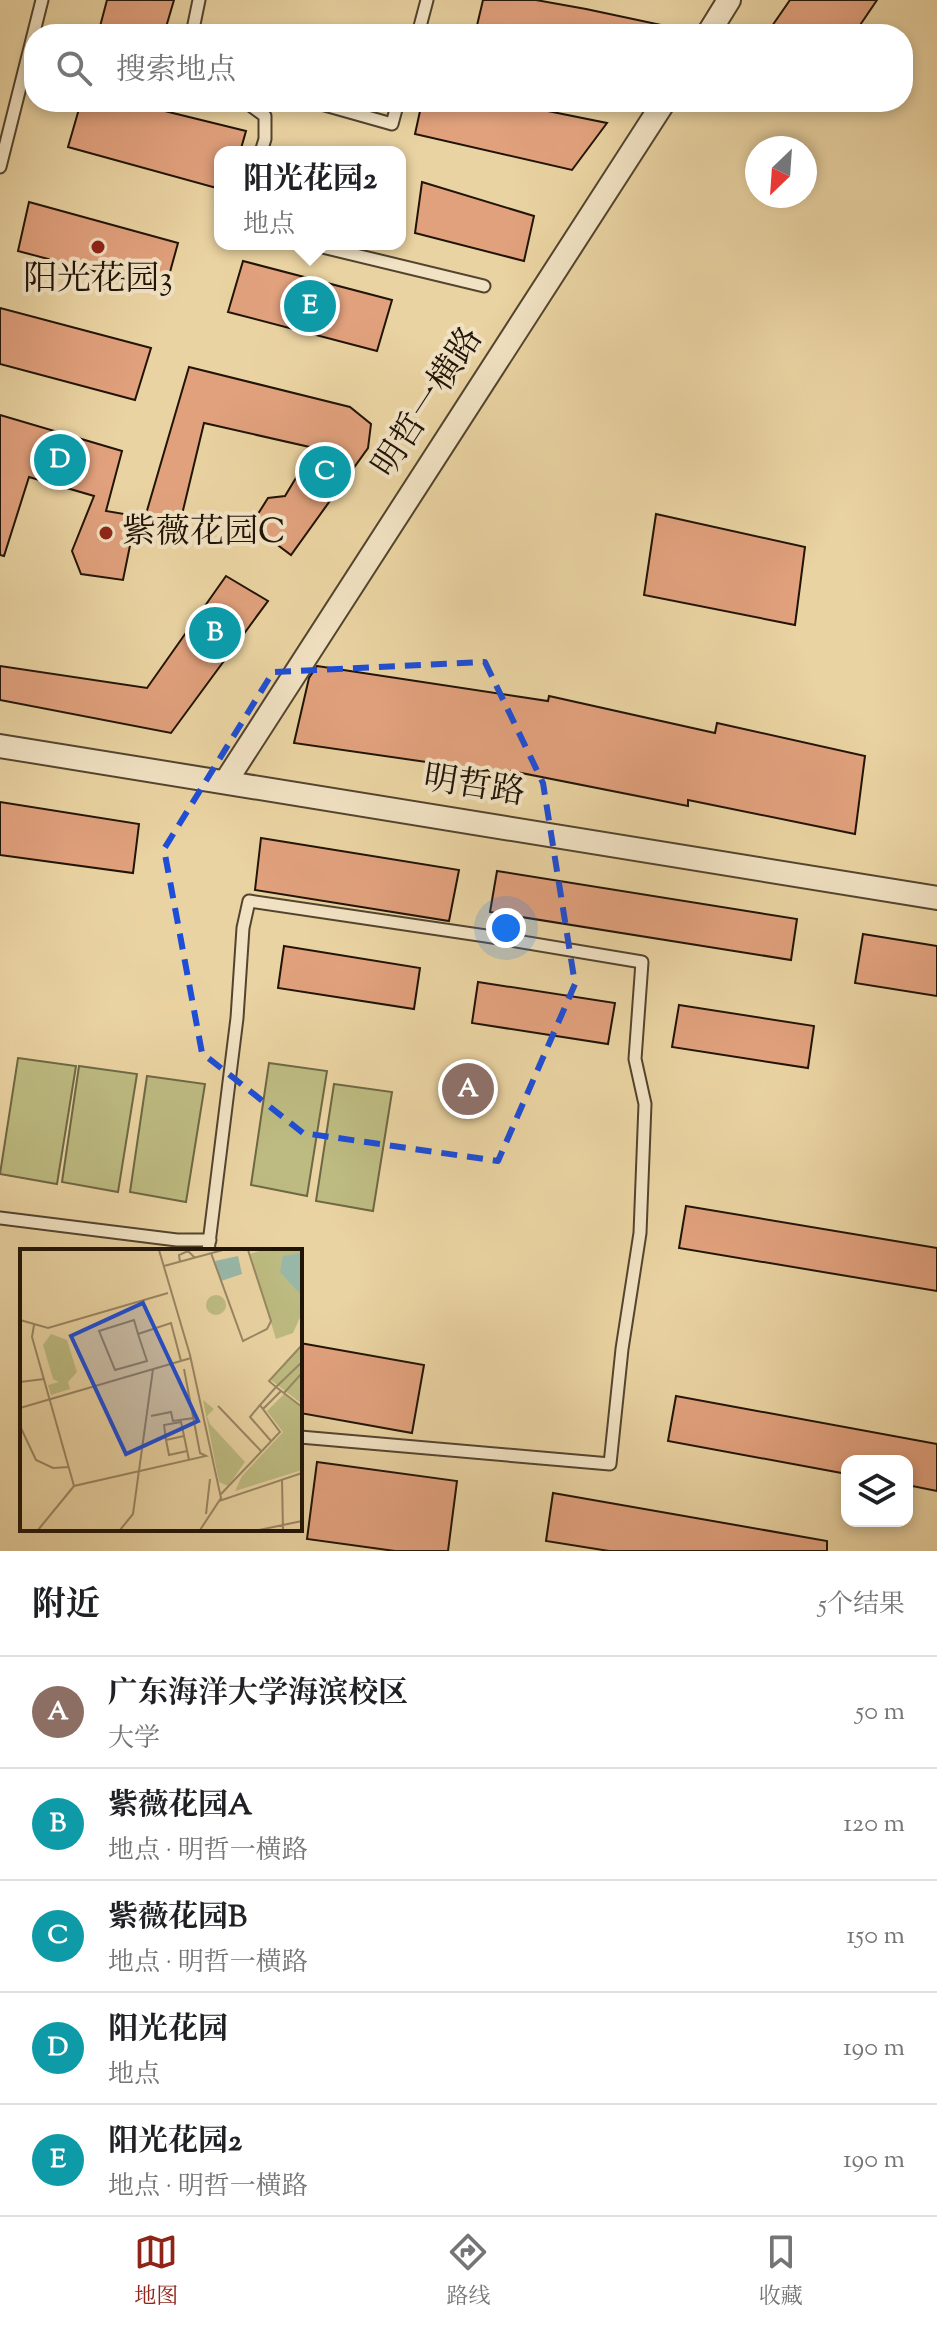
<!DOCTYPE html>
<html lang="zh">
<head>
<meta charset="utf-8">
<style>
	body { margin:0; font-family:"Sorts Mill Goudy","Noto Serif SC",serif; background:#f6f6f6; color:#202124 }
	.controls { position:absolute; right:24px; bottom:24px; display:grid; overflow:hidden; border-radius:16px; box-shadow:0 4px 12px #0003 }
	.controls button { width:72px; height:72px; display:grid; place-items:center; padding:0; border:0; border-bottom:2px solid #e0e0e0; background:#fff; color:#202124; font:40px sans-serif }
	.compass { position:absolute; left:745px; top:136px; width:72px; height:72px; border-radius:50%; background:#fff; box-shadow:0 4px 12px #0003; rotate:205deg }
	.you { position:absolute; left:506px; top:928px; width:28px; height:28px; margin:-20px; border:6px solid #fff; border-radius:50%; background:#1a73e8; box-shadow:0 0 0 12px #1a73e833 }
	.badge { display:grid; place-items:center; width:52px; height:52px; border-radius:50%; background:#8f2418; color:#fff; font-size:26px; font-weight:700 }
	.pin { position:absolute; translate:-50% -50%; border:4px solid #fff; box-shadow:0 2px 8px #0006 }
	.popup { position:absolute; left:214px; top:146px; width:192px; height:104px; box-sizing:border-box; display:grid; place-content:center; border-radius:16px; background:#fff; filter:drop-shadow(0 2px 6px #0005); font-size:26px; white-space:nowrap; color:#757577 }
	.popup b { font-size:30px; color:#202124 }
	.popup::after { content:''; position:absolute; left:50%; top:100%; margin-left:-16px; border:16px solid transparent; border-top-color:#fff }
	.list { margin:0; padding:0; list-style:none }
	h2 { display:flex; justify-content:space-between; align-items:center; height:104px; margin:0; padding:0 32px; font-size:34px }
	h2 small { font-size:26px; font-weight:400; color:#757577 }
	.list li { display:grid; grid-template-columns:52px 1fr auto; gap:24px; align-items:center; box-sizing:border-box; height:112px; padding:0 32px; border-top:2px solid #e0e0e0 }
	.list b { display:block; font-size:30px; white-space:nowrap }
	.list p { margin:0; font-size:26px; white-space:nowrap; color:#757577 }
	.list em { font-size:26px; font-style:normal; color:#757577 }
	.icon { flex:none; width:44px; height:44px; fill:none; stroke:currentColor; stroke-width:2; stroke-linecap:round; stroke-linejoin:round }
	.map { position:relative; flex:none; width:937px; height:1551px; overflow:hidden }
	.search { position:absolute; background:#fff; box-shadow:0 4px 12px #0003; left:24px; right:24px; top:24px; height:88px; display:flex; align-items:center; gap:20px; box-sizing:border-box; padding:0 28px; border-radius:32px; color:#757577; font-size:30px }
	.sheet { height:664px; background:#fff }
	nav { display:flex; justify-content:space-around; align-items:center; box-sizing:border-box; height:112px; border-top:2px solid #e0e0e0; background:#fff; font-size:22px; color:#757577 }
	nav a { display:grid; justify-items:center; gap:4px }
	nav .on { color:#8f2418 }
	.map>svg:first-child { display:block }
	.green { fill:#bdbb81; stroke:#6e6844; stroke-width:2 }
	.building { fill:#e1a17d; stroke:#201407; stroke-width:2 }
	.lines { fill:none; stroke-linecap:round; stroke-linejoin:round }
	.service-casing { stroke:#52442e; stroke-width:15 }
	.minor-casing { stroke:#52442e; stroke-width:26 }
	.service { stroke:#f1e2c3; stroke-width:11 }
	.minor { stroke:#f1e2c3; stroke-width:22 }
	.marked { fill:none; stroke:#1d4ed8; stroke-width:6; stroke-dasharray:16 10; stroke-linejoin:round }
	.poi-dot { fill:#8f2418; stroke:#f1e2c3; stroke-width:3 }
	.labels { text-anchor:middle; dominant-baseline:central; stroke-width:8; stroke-linejoin:round; paint-order:stroke }
	.poi-label { font-size:34px; fill:#201407; stroke:#f1e2c3 }
	.street-label { font-size:34px; fill:#201407; stroke:#f1e2c3 }
	.inset-road { fill:none; stroke:#998764; stroke-width:2 }
	.view { fill:#1d4ed8; fill-opacity:0.15; stroke:#1d4ed8; stroke-width:4 }
	.inset-edge { fill:none; stroke:#201407; stroke-width:4 }
</style>
</head>
<body>
<div class="map">
<svg width="937" height="1551" viewBox="0 0 937 1551">
	<rect width="100%" height="100%" fill="#ead3a2"/>
	<filter id="stains"><feTurbulence type="fractalNoise" baseFrequency=".0025" numOctaves="4"/><feColorMatrix values="0 0 0 0 .2 0 0 0 0 .09 0 0 0 0 .02 0 0 0 .5 -.17"/></filter>
	<radialGradient id="worn" r=".72"><stop offset=".6" stop-color="#630" stop-opacity="0"/><stop offset="1" stop-color="#630" stop-opacity=".3"/></radialGradient>
	<g class="green">
		<path d="M18,1058l58,8 -19,118 -57,-10z"/>
		<path d="M269,1063l58,8 -20,125 -56,-11z"/>
		<path d="M79,1066l58,8 -19,118 -56,-10z"/>
		<path d="M147,1076l58,8 -19,118 -56,-10z"/>
		<path d="M334,1084l58,8 -19,119 -57,-10z"/>
	</g>
	<g class="building">
		<path d="M107,0h67l-10,34h-66z"/>
		<path d="M483,0h53l50,9 80,17 -1,8h-190z"/>
		<path d="M790,0h87l-23,34h-72l-10,-8z"/>
		<path d="M81,102h47l118,29 -6,21h-20v37l-152,-42z"/>
		<path d="M422,102h81l104,21 -35,47 -157,-36z"/>
		<path d="M422,182l112,34 -10,45 -109,-28z"/>
		<path d="M29,202l149,41 -13,47 -147,-39z"/>
		<path d="M243,261l149,39 -15,51 -149,-39z"/>
		<path d="M0,308l151,40 -16,52 -135,-36z"/>
		<path d="M189,367l161,40 21,17 -3,24 -77,107 -40,-30 17,-27 17,-2 29,-48 -110,-25 -25,104 -33,-13z"/>
		<path d="M0,415l122,36 -16,60 30,5 -13,64 -42,-6 -9,-23 22,-55 -65,-19 -25,79 -4,-1z"/>
		<path d="M656,514l149,33 -10,78 -151,-30z"/>
		<path d="M226,576l42,25 -97,132 -171,-33v-34l147,22z"/>
		<path d="M317,666l231,35 1,-5 166,37 2,-10 148,33 -10,78 -167,-34v6l-177,-35 -1,3 -216,-31 15,-65z"/>
		<path d="M0,802l139,22 -6,49 -133,-18z"/>
		<path d="M261,838l198,32 -10,51 -194,-31z"/>
		<path d="M497,871l300,48 -6,41 -301,-48z"/>
		<path d="M863,934l74,12v50l-82,-13z"/>
		<path d="M284,946l136,22 -6,41 -136,-21z"/>
		<path d="M478,982l137,21 -7,41 -136,-21z"/>
		<path d="M679,1005l135,21 -6,42 -136,-21z"/>
		<path d="M686,1206l251,42v43l-258,-43z"/>
		<path d="M300,1343l124,22 -12,68 -112,-20z"/>
		<path d="M676,1396l261,48v47l-30,-6v-24h-60v13l-179,-33z"/>
		<path d="M317,1462l140,19 -9,70h-53l-88,-12z"/>
		<path d="M553,1493l274,48v10h-218l-63,-10z"/>
	</g>
	<g class="lines">
		<g class="service-casing">
			<g id="service">
				<path d="M192,34l7,-34"/>
				<path d="M418,34l9,-34"/>
				<path d="M236,102l14,3 15,11v23l-4,13"/>
				<path d="M314,102l78,22 6,-22"/>
				<path d="M0,167l42,-167"/>
				<path d="M310,244l174,42"/>
				<path d="M0,1218l177,22h33"/>
				<path d="M208,1251l29,-233 6,-90 6,-27 237,35 156,26 -7,97 10,45 -5,129 -18,116 -12,115 -310,-27"/>
			</g>
		</g>
		<g class="minor-casing">
			<g id="minor">
				<path d="M708,34l21,-34"/>
				<path d="M0,746l937,152"/>
				<path d="M226,781l438,-679"/>
			</g>
		</g>
		<use href="#service" class="service"/>
		<use href="#minor" class="minor"/>
	</g>
	<path class="marked" d="M485,662l58,121 32,201 -77,177 -195,-28 -101,-80 -38,-204 109,-177z"/>
	<g class="poi-dot">
		<circle cx="98" cy="247" r="8"/>
		<circle cx="106" cy="533" r="8"/>
	</g>
	<g class="labels">
		<g class="poi-label">
			<text x="98" y="280">阳光花园3</text>
			<text x="122" y="533" text-anchor="start">紫薇花园C</text>
		</g>
		<g class="street-label">
			<text transform="translate(429 403) rotate(-57)">明哲一横路</text>
			<text transform="translate(474 787) rotate(9)">明哲路</text>
		</g>
	</g>
	<g transform="translate(20 1249)">
		<rect width="282" height="282" fill="#ead3a2"/>
		<path d="M242,1h40v63l-9,20 -17,6 -26,-85zM186 56a10 10 0 1 1 20 0a10 10 0 1 1-20 0ZM31,85l16,6 10,32 -9,10 2,7 -19,6 -3,-10 11,-3 -6,-3 -10,-34zM282,96v59l-31,-24zM264,145l18,14v62l-67,21 7,-15 41,-44 -16,-21zM183,151l11,9 -7,7 3,8 35,38 -17,24 -9,-4z" fill="#bdbb81"/>
		<path d="M282,4v43l-22,-24 3,-16zM218,7l4,18 -21,7 -6,-20z" fill="#98b7a7"/>
		<path class="inset-road" d="M139,1l31,105 31,143 -21,32M191,4l32,88 24,-12 4,-8 -23,-71M160,13l-1,-7 9,-4 7,7M144,17l59,-16M282,64v32M0,71l28,8 120,-35M14,76l-2,12 42,149M118,85l-4,-14 -35,11 16,39 32,-9 -9,-27 33,-11 10,38M282,113l-26,25 26,20M0,133l24,-3M264,144l18,-20M240,156l-10,12 21,24M198,157l43,45M0,159l171,-50M243,160l18,-18M131,167l20,-4 2,9 21,-3M0,177l16,34 17,8 16,-1M146,191l-2,-15 17,-3 3,14M167,202l-18,4 -3,-15 18,-4 5,24M262,231l1,50M201,245l59,-62 -20,-27 16,-18 -7,-6 33,-36M199,252l83,-28M186,265l4,-35M18,281l36,-44 132,-30 -6,-3 -16,-84M100,281l13,-16 20,-145M239,281l43,-9"/>
		<path class="view" d="M123,54l55,118 -72,33 -55,-118z"/>
		<rect width="282" height="282" class="inset-edge"/>
	</g>
	<rect width="100%" height="100%" filter="url(#stains)"/>
	<rect width="100%" height="100%" fill="url(#worn)"/>
</svg>
<div class="controls">
<button><svg class="icon" aria-label="layers" viewBox="0 0 24 24"><path d="M12 4l9 5-9 5-9-5zM3 14l9 5 9-5"/></svg></button>
</div>
<svg class="compass" viewBox="-18 -18 36 36"><path d="M0-13l5 13h-10z" fill="#e53935"/><path d="M0 13l5-13h-10z" fill="#757577"/></svg>
<div class="you"></div>
<div class="pin badge" style="left:468px;top:1089px;background:#8d6e63">A</div>
<div class="pin badge" style="left:215px;top:633px;background:#0f9aa8">B</div>
<div class="pin badge" style="left:325px;top:472px;background:#0f9aa8">C</div>
<div class="pin badge" style="left:60px;top:460px;background:#0f9aa8">D</div>
<div class="pin badge" style="left:310px;top:306px;background:#0f9aa8">E</div>
<div class="popup"><b>阳光花园2</b>地点</div>
<div class="search"><svg class="icon" aria-label="search" viewBox="0 0 24 24"><circle cx="10" cy="10" r="6"/><path d="M15 15l6 6"/></svg>搜索地点</div>
</div>
<section class="sheet">
<h2>附近<small>5个结果</small></h2>
<ul class="list">
<li><span class="badge" style="background:#8d6e63">A</span><div><b>广东海洋大学海滨校区</b><p>大学</p></div><em>50 m</em></li>
<li><span class="badge" style="background:#0f9aa8">B</span><div><b>紫薇花园A</b><p>地点 · 明哲一横路</p></div><em>120 m</em></li>
<li><span class="badge" style="background:#0f9aa8">C</span><div><b>紫薇花园B</b><p>地点 · 明哲一横路</p></div><em>150 m</em></li>
<li><span class="badge" style="background:#0f9aa8">D</span><div><b>阳光花园</b><p>地点</p></div><em>190 m</em></li>
<li><span class="badge" style="background:#0f9aa8">E</span><div><b>阳光花园2</b><p>地点 · 明哲一横路</p></div><em>190 m</em></li>
</ul>
</section>
<nav>
<a class="on"><svg class="icon" aria-label="map" viewBox="0 0 24 24"><path d="M3 6l6-2 6 2 6-2v14l-6 2-6-2-6 2zM9 4v14M15 6v14"/></svg>地图</a>
<a><svg class="icon" aria-label="directions" viewBox="0 0 24 24"><path d="M12 3l9 9-9 9-9-9zM9 14v-3h6M13 9l2 2-2 2"/></svg>路线</a>
<a><svg class="icon" aria-label="saved" viewBox="0 0 24 24"><path d="M7 4h10v16l-5-4-5 4z"/></svg>收藏</a>
</nav>
</body>
</html>
